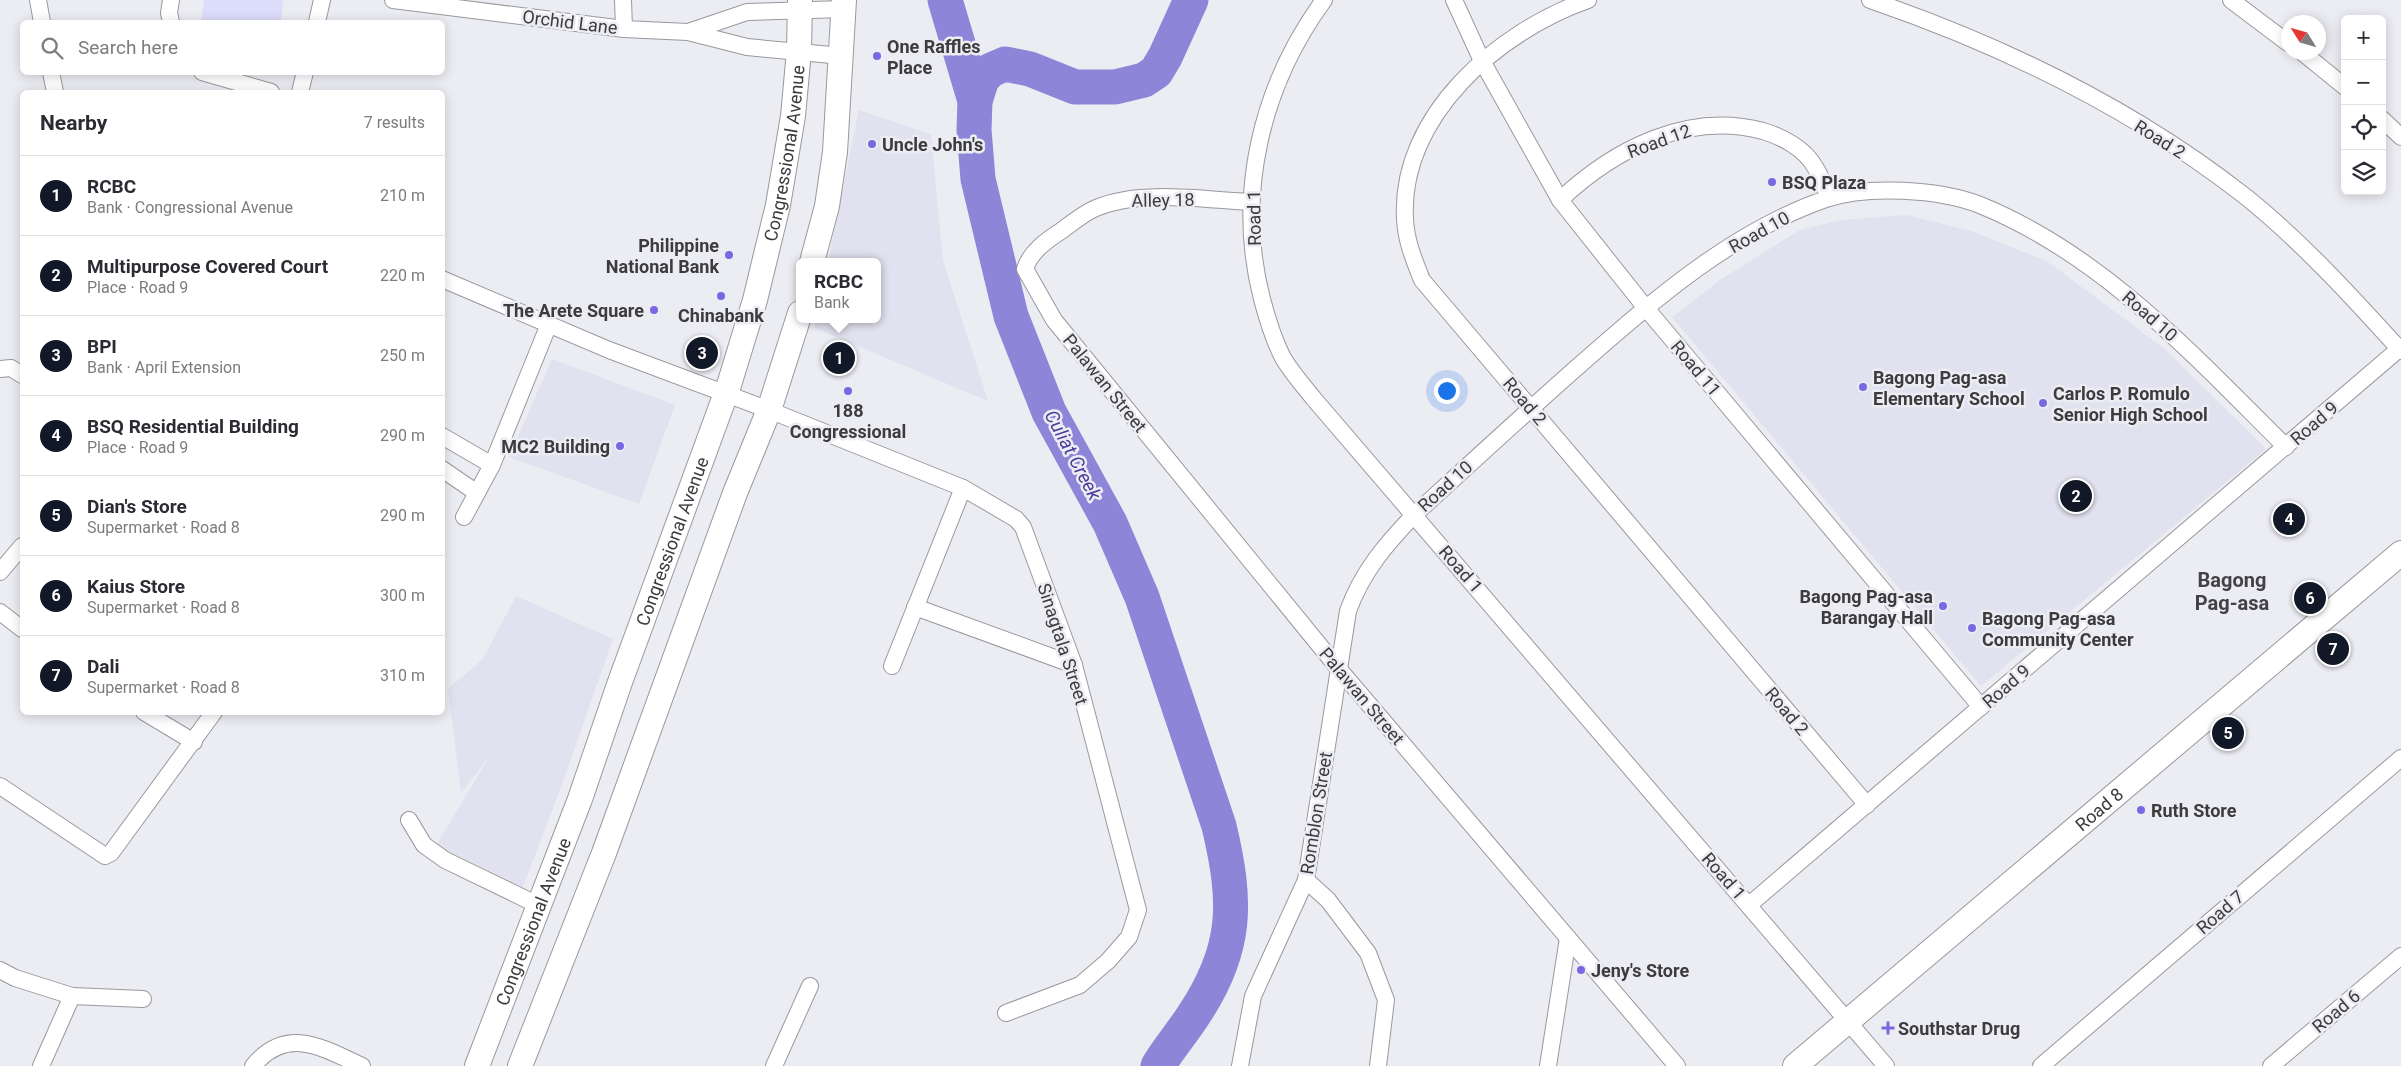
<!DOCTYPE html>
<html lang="en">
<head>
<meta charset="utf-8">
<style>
	body { margin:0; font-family:Roboto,sans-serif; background:#f7f7f7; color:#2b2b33 }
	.controls { position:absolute; right:15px; top:15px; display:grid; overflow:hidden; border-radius:8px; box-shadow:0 2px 12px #0003 }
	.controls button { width:45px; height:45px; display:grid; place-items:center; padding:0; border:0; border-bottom:1px solid #e1e1e2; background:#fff; color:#2b2b33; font:25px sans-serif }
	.compass { position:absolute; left:2281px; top:15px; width:45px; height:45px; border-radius:50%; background:#fff; box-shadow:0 2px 12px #0003; rotate:307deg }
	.you { position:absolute; left:1446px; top:390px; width:18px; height:18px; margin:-12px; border:4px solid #fff; border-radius:50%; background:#1a73e8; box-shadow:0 0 0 8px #1a73e833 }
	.badge { display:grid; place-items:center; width:32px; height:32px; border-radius:50%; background:#111827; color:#fff; font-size:16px; font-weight:700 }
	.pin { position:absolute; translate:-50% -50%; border:2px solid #fff; box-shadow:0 1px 5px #0006 }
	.popup { position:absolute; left:796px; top:258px; width:85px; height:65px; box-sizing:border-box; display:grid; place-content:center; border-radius:8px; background:#fff; filter:drop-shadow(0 1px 4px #0005); font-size:16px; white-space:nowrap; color:#7c7c81 }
	.popup b { font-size:19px; color:#2b2b33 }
	.popup::after { content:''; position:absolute; left:50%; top:100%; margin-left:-10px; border:10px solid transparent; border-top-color:#fff }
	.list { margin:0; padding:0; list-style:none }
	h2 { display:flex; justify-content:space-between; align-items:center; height:65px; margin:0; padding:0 20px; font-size:21px }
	h2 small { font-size:16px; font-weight:400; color:#7c7c81 }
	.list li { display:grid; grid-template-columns:32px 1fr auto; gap:15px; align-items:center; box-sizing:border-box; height:80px; padding:0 20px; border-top:1px solid #e1e1e2 }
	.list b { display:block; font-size:19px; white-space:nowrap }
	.list p { margin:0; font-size:16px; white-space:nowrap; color:#7c7c81 }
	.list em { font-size:16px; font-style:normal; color:#7c7c81 }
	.icon { flex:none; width:28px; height:28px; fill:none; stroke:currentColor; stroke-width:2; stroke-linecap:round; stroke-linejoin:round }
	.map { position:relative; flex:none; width:2401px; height:1066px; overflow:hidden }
	.search { position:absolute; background:#fff; box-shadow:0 2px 12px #0003; left:20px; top:20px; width:425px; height:55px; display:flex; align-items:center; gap:12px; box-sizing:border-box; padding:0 18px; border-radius:8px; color:#7c7c81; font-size:19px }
	.panel { position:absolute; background:#fff; box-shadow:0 2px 12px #0003; left:20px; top:90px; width:425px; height:625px; border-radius:8px }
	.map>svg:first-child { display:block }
	.built { fill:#e1e1ef }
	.green { fill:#dcdcfb }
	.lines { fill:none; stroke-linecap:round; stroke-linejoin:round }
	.river { stroke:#8c85d8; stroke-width:35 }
	.street-casing { stroke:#98989f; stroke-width:18 }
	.secondary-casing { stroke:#98989f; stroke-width:26 }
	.street { stroke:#fff; stroke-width:16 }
	.secondary { stroke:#fff; stroke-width:24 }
	.poi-dot { fill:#7a68e3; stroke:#ececf3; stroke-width:2 }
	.labels { text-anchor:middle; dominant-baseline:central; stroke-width:5; stroke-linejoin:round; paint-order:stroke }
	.street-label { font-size:18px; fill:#3c3c3e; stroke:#ececf3 }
	.poi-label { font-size:18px; font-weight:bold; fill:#3c3c3e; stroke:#ececf3; text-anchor:start }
	.water-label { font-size:19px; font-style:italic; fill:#4d3b9d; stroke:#ececf3 }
	.quarter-label { font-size:20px; font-weight:bold; fill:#414146; stroke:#ececf3 }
</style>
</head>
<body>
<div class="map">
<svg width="2401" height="1066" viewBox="0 0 2401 1066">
	<rect width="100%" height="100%" fill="#ececf3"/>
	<g class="built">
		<path d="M859,110l72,24 12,127 45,140 -173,-73 1,-9h62v-57h-50z"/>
		<path d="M1907,215l64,16 77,31 118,88 100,99 -285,237 -309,-369 48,-37 80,-50 41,-10z"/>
		<path d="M552,359l123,46 -36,99 -130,-47z"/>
		<path d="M516,596l97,43 -52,148 -39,102 -88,-40 56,-93 -29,37 -13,-104 35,-30z"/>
	</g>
	<path class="green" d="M204,0h79l-2,22h-80z"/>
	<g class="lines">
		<g class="river">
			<path d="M945,0l30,101"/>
			<path d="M1158,1066c10,-17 24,-33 35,-50 45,-67 44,-114 26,-190l-77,-229 -32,-74 -61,-111 -38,-96 -33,-137 -4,-49 1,-29 7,-22 9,-9 14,-6 25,5 45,18h40l29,-7 12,-8 9,-15 26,-57"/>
		</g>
		<g class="street-casing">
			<g id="street">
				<path d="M38,0l4,22"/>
				<path d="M171,0l-2,13 2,9"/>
				<path d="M393,0l231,29 64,3 59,15 95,9"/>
				<path d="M623,0l1,29"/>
				<path d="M1324,0c-63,86 -89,195 -62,299 5,19 11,39 20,57 8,15 21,29 32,43l572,667"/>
				<path d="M1454,0l28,61 78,139 85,107 336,400"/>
				<path d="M1588,0c-89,31 -189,116 -183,219 1,22 9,41 17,61l445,525"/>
				<path d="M1870,0c134,46 264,109 376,197 55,44 108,102 155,154"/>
				<path d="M2231,0l57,43"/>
				<path d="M317,22l5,-22"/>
				<path d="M688,32l59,-20 97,-3"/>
				<path d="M2302,52l43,35"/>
				<path d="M51,72l4,20"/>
				<path d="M202,72l69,20"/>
				<path d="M300,92l5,-20"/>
				<path d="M2382,119l19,18"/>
				<path d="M1560,200c54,-51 128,-89 203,-69 20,6 42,18 52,36 6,9 10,21 14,31"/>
				<path d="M1251,202c-47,-2 -111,-13 -155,6 -12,5 -24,15 -35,23 -14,9 -31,21 -36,38l29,51 284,348 339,398"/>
				<path d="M442,279l167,71 160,60 194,78 53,31 7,8 51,138 64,245 -9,27 -21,24 -28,24 -74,28"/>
				<path d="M0,369l11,-1 11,7"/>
				<path d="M442,436l50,29"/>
				<path d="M442,469l35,24"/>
				<path d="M464,517l28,-52 57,-141"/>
				<path d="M0,572l22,-26"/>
				<path d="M915,607l159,58"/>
				<path d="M0,612l22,17"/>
				<path d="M892,666l71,-178"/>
				<path d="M144,712l50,30"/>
				<path d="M0,786l105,70 6,-3 103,-141"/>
				<path d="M409,820l15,25 21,15 95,46"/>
				<path d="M1306,880l22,20 40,53 18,47 -8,66"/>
				<path d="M1749,905l650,-556"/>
				<path d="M0,970l15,8 57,18 71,3"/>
				<path d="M41,1066l31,-70"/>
				<path d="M253,1066c34,-41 70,-18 109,0"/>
				<path d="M774,1066l36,-80"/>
				<path d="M1240,1066l13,-70 53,-116 42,-269c14,-39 38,-67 66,-96 56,-51 111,-102 168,-152 73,-64 151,-132 244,-164 41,-14 113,-10 154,6 123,50 213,150 306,242"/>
				<path d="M1548,1066l20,-128"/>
				<path d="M2041,1066l360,-308"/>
				<path d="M2271,1066l130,-110"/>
			</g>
		</g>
		<g class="secondary-casing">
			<g id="secondary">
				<path d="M812,262l15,-56 8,-54 9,-152"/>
				<path id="s1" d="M477,1066l103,-267 40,-117 109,-297 26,-85 23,-95 15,-89 6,-65 1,-51"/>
				<path d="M520,1066l84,-213 131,-360 34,-83 31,-97"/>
				<path id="s2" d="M1795,1066l606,-513"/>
			</g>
		</g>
		<use href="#street" class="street"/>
		<use href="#secondary" class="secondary"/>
	</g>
	<g class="poi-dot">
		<circle cx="877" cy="56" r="5"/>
		<circle cx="872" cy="144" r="5"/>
		<circle cx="1772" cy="182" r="5"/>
		<circle cx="729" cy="255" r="5"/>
		<circle cx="721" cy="296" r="5"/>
		<circle cx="654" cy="310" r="5"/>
		<circle cx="1863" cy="387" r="5"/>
		<circle cx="848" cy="391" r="5"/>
		<circle cx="2043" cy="403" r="5"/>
		<circle cx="620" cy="446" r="5"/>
		<circle cx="1943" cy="606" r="5"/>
		<circle cx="1972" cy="628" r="5"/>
		<circle cx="2141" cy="810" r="5"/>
		<circle cx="1581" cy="970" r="5"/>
		<path d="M1885.5 1020.5h5v5h5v5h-5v5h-5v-5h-5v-5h5z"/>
	</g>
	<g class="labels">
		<g class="street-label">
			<text transform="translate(570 22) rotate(7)">Orchid Lane</text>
			<text transform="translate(2160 139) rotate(32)">Road 2</text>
			<text transform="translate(1659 141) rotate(-20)">Road 12</text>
			<text stroke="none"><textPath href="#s1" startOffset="965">Congressional Avenue</textPath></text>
			<text transform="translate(1163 200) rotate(-1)">Alley 18</text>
			<text transform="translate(1254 218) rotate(-91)">Road 1</text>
			<text transform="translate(1759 232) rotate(-29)">Road 10</text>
			<text transform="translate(2150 316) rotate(41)">Road 10</text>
			<text transform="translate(1696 368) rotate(50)">Road 11</text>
			<text transform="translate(1105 383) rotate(51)">Palawan Street</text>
			<text transform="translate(1525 401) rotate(50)">Road 2</text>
			<text transform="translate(2314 423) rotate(-41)">Road 9</text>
			<text transform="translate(1445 486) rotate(-42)">Road 10</text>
			<text stroke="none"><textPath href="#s1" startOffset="560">Congressional Avenue</textPath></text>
			<text transform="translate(1461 569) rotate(49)">Road 1</text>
			<text transform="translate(1063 644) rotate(72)">Sinagtala Street</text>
			<text transform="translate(2006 686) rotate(-41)">Road 9</text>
			<text transform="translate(1362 696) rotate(50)">Palawan Street</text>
			<text transform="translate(1787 711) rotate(50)">Road 2</text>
			<text stroke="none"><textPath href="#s2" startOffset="398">Road 8</textPath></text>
			<text transform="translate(1316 813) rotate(-81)">Romblon Street</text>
			<text transform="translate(1724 876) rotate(49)">Road 1</text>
			<text transform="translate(2220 912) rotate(-41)">Road 7</text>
			<text stroke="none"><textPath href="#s1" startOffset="155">Congressional Avenue</textPath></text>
			<text transform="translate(2336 1011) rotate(-40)">Road 6</text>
		</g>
		<g class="poi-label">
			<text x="887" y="46">One Raffles<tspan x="887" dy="21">Place</tspan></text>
			<text x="882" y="144">Uncle John's</text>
			<text x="1782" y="182">BSQ Plaza</text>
			<text x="719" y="245" text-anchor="end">Philippine<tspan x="719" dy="21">National Bank</tspan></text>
			<text x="644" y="310" text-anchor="end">The Arete Square</text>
			<text x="721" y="315" text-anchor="middle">Chinabank</text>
			<text x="1873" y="377">Bagong Pag-asa<tspan x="1873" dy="21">Elementary School</tspan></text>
			<text x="2053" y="393">Carlos P. Romulo<tspan x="2053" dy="21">Senior High School</tspan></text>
			<text x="848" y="410" text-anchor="middle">188<tspan x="848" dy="21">Congressional</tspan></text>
			<text x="610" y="446" text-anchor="end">MC2 Building</text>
			<text x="1933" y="596" text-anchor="end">Bagong Pag-asa<tspan x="1933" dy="21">Barangay Hall</tspan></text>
			<text x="1982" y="618">Bagong Pag-asa<tspan x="1982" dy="21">Community Center</tspan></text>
			<text x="2151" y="810">Ruth Store</text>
			<text x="1591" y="970">Jeny's Store</text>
			<text x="1898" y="1028">Southstar Drug</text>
		</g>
		<g class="water-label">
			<text transform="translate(1073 455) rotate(62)">Culiat Creek</text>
		</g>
		<g class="quarter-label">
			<text x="2232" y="580">Bagong<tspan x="2232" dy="23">Pag-asa</tspan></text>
		</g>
	</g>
</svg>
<div class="controls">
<button>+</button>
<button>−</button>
<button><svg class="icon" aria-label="locate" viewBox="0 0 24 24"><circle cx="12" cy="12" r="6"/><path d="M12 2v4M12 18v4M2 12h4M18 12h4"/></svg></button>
<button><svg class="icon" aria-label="layers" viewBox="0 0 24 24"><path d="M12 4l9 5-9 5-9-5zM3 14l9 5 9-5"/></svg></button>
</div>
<svg class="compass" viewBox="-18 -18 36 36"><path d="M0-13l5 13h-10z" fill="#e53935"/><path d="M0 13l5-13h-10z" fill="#7c7c81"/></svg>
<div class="you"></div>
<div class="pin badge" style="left:839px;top:358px">1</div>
<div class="popup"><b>RCBC</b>Bank</div>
<div class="pin badge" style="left:2076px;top:496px">2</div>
<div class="pin badge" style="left:702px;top:353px">3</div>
<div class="pin badge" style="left:2289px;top:519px">4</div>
<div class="pin badge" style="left:2228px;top:733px">5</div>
<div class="pin badge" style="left:2310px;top:598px">6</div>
<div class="pin badge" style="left:2333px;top:649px">7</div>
<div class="search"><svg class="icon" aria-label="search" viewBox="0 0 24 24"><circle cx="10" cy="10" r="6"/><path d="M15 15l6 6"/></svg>Search here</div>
<section class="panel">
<h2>Nearby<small>7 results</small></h2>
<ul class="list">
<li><span class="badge">1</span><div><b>RCBC</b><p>Bank · Congressional Avenue</p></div><em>210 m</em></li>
<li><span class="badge">2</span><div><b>Multipurpose Covered Court</b><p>Place · Road 9</p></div><em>220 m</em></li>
<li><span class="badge">3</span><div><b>BPI</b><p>Bank · April Extension</p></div><em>250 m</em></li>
<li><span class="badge">4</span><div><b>BSQ Residential Building</b><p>Place · Road 9</p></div><em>290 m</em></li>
<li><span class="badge">5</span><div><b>Dian's Store</b><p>Supermarket · Road 8</p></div><em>290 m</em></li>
<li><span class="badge">6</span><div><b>Kaius Store</b><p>Supermarket · Road 8</p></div><em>300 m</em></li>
<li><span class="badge">7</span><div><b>Dali</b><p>Supermarket · Road 8</p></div><em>310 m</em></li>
</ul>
</section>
</div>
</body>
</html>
